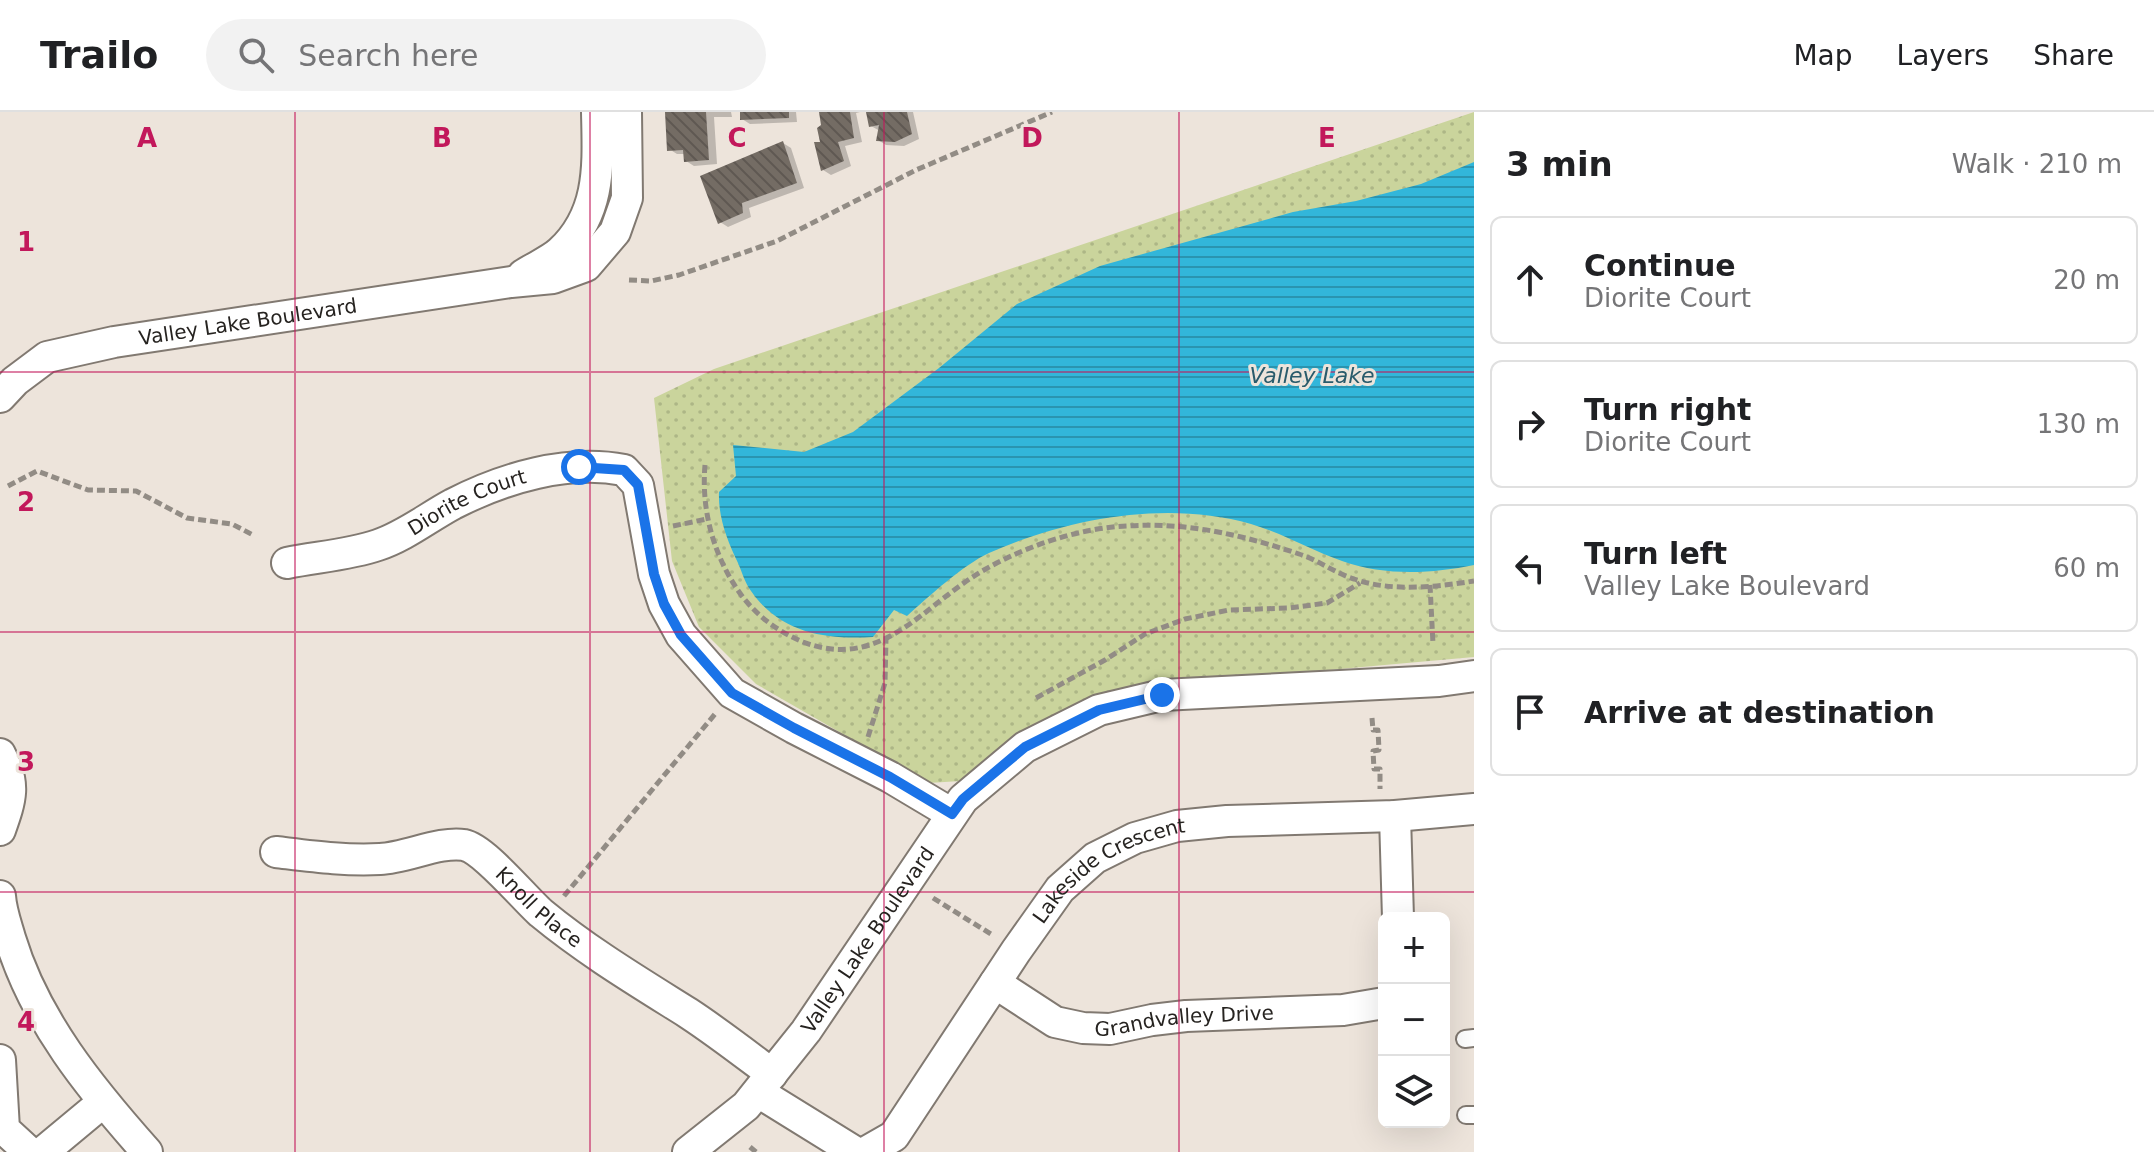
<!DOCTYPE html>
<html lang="en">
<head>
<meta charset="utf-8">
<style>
	body { margin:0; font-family:"DejaVu Sans",sans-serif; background:#f2f2f2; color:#202124 }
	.controls { position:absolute; right:24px; bottom:24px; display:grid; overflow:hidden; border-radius:12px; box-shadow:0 8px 32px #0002 }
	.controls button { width:72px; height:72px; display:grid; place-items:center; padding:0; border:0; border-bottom:2px solid #e0e0e0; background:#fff; color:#202124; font:40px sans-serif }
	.stop { position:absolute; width:24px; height:24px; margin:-18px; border:6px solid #1a73e8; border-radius:50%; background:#fff }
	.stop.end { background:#1a73e8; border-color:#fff; box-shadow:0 2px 8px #0008 }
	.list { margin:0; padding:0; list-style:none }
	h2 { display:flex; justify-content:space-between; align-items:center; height:104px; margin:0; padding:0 32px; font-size:34px }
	h2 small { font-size:26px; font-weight:400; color:#757577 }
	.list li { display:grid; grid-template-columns:52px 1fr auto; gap:24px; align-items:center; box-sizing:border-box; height:128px; margin:0 16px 16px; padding:0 16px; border:2px solid #e0e0e0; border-radius:12px }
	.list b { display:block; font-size:30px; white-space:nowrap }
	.list p { margin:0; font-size:26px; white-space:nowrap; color:#757577 }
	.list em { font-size:26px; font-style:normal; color:#757577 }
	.icon { flex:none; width:44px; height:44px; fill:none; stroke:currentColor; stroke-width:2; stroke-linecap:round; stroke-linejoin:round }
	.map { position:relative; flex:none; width:1474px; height:1040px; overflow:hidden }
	header { display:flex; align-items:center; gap:48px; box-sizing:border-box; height:112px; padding:0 40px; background:#fff; border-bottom:2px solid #e0e0e0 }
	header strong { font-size:38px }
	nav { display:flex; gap:44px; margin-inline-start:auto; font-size:28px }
	.search { width:560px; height:72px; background:#f2f2f2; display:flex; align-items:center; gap:20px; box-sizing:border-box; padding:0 28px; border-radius:44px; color:#757577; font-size:30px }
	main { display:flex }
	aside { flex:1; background:#fff }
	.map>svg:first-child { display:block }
	.park { fill:url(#park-dots) }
	.water { fill:url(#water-rules) }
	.shadow { fill:#0003 }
	.building { fill:url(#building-back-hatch) }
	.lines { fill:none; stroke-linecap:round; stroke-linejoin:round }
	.lane-casing { stroke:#817971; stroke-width:20 }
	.street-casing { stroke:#817971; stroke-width:34 }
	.path { stroke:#928c85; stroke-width:5; stroke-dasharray:8 4; stroke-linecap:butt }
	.lane { stroke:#fff; stroke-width:16 }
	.street { stroke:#fff; stroke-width:30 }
	.route { stroke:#1a73e8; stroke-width:10 }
	.grid { fill:none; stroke:#c2185b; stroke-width:2; stroke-opacity:0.55 }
	.labels { text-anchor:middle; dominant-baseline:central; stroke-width:6; stroke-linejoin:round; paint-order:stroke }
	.street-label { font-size:20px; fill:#262320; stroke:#ede4db }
	.water-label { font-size:22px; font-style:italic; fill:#295b6b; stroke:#ede4db }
	.grid-label { font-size:26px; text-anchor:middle; font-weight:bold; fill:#c2185b; stroke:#ede4db; stroke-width:6; stroke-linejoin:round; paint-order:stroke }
</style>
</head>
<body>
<header>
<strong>Trailo</strong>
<div class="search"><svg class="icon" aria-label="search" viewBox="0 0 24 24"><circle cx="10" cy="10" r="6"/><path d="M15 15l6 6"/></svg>Search here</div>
<nav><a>Map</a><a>Layers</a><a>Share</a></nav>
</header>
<main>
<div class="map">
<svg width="1474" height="1040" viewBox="0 0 1474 1040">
	<defs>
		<pattern id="park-dots" width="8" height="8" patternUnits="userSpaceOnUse" patternTransform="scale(2)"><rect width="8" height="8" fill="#cad49c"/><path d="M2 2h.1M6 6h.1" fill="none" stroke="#adb686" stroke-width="1.8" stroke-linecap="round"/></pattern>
		<pattern id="water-rules" width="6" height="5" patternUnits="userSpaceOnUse" patternTransform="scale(2)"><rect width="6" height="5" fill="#32b6da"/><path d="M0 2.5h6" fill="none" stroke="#2a94b0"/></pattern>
		<pattern id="building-back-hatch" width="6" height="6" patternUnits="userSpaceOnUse" patternTransform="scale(2)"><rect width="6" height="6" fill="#746c64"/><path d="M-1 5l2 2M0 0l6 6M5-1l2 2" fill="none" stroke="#5f5852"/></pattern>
	</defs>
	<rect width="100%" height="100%" fill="#ede4db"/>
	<path class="park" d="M1474,0v545l-334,30 -84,33 -95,61 -33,2 -172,-99 -57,-57 -27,-66 -18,-163 60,-29z"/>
	<path class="water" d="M1474,50v403c-43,9 -90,11 -132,-4 -31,-11 -60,-28 -91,-37 -84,-24 -183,-6 -262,29 -26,12 -61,44 -82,63l-13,-6 -21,27c-47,3 -93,-4 -122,-46 -6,-8 -9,-19 -13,-28 -11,-23 -20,-46 -19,-71l17,-16 -3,-31 71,7 49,-20 86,-64 78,-64 83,-38 193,-54 63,-11 65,-17z"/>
	<g class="shadow">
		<path d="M667,0h64l1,5h-18l3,47 -23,2 -8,-5 -1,-7h-8l-8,-5z"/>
		<path d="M742,0h54l1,10 -47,2 -8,-5z"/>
		<path d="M821,0h39l-4,1 6,29 -17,4 6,20 -20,9 -8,-5 1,-44z"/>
		<path d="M868,0h45l6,27 -15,7 -18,-1 -8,-5 2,-9 -9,-5z"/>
		<path d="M783,31l8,5 13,40 -55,20 2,9 -23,10 -8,-5z"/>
	</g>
	<g class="building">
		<path d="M665,0h41l3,48 -25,2 -1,-12 -16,1z"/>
		<path d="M740,0h49v6l-49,2z"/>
		<path d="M819,0h31l4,26 -16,4 6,19 -23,10 -7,-29h6l-3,-14 4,-3z"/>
		<path d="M866,0h41l5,22 -17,8 -19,-1 3,-16 -10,2z"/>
		<path d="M783,29l14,42 -55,20 1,10 -25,11 -18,-48z"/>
	</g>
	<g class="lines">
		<g class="lane-casing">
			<g id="lane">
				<path d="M1465,927l9,-1"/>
				<path d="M1466,1003h8"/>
			</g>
		</g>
		<g class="street-casing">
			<g id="street">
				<path d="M523,163c12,-8 27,-14 37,-23 42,-39 38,-88 37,-140"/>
				<path id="s1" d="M0,285l15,-16 32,-24 67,-15 397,-60 42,-4 33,-12 29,-34 12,-34 -1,-86"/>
				<path id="s2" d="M287,451c29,-6 62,-8 91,-18 27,-9 49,-27 75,-41 51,-26 114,-45 171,-34l14,15 16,89 10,30 17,31 51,58 62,35 96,49 62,37"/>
				<path d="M0,642c16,30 11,45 0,76"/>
				<path d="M1395,704l3,102"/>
				<path id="s3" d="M276,740c34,4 69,9 104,7 26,-1 60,-18 84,-14 20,4 59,52 77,68 46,38 96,68 147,100 29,19 56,40 84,61"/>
				<path d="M0,784c1,15 6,28 10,42 25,83 81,151 137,214"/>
				<path id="s4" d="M995,871l60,39 28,6 27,1 42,-9 34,-4 157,-6 41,-7"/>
				<path d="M0,948l4,69 25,23"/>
				<path d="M758,980l97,60"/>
				<path d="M43,1040l59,-49"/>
				<path id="s5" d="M688,1040l58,-46 60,-75 157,-232 62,-52 74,-37 63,-15 277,-14 35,-5"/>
				<path id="s6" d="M866,1040l28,-16 122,-185 44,-62 35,-31 40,-20 42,-12 50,-5 168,-5 79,-7"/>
			</g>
		</g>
		<g class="path">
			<path d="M629,168l22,1 28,-6 98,-34 139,-71 136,-58"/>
			<path d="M705,353c-4,46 9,93 37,131 16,21 37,36 61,46 79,30 121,-38 181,-72 42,-24 95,-42 143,-44 60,-4 116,9 172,28 19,6 36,19 55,25 36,13 83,8 120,2"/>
			<path d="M8,374l29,-15 51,19 48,1 51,27 45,6 21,11"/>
			<path d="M673,414l34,-7"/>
			<path d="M1430,473l3,59"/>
			<path d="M1036,586l69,-38 40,-26 40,-15 44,-9 60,-2 38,-5 33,-20"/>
			<path d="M1372,606l1,12h5l1,20 -6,1 1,18h6v20"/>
			<path d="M868,625l17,-54 1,-45"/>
			<path d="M564,784l151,-182"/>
			<path d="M933,786l61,38"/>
			<path d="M750,1035l6,5"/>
		</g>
		<use href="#lane" class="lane"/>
		<use href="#street" class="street"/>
	</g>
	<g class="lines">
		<path class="route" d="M579,355l45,3 14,15 16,89 10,30 17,31 51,58 62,35 96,49 62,37 11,-15 62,-52 74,-37 63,-15"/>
	</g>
	<path class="grid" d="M295,0v1040M590,0v1040M884,0v1040M1179,0v1040M0,260h1474M0,520h1474M0,780h1474"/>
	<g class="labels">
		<g class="street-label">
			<text stroke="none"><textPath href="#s1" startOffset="266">Valley Lake Boulevard</textPath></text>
			<text stroke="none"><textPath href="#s2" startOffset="192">Diorite Court</textPath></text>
			<text stroke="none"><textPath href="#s6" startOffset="382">Lakeside Crescent</textPath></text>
			<text stroke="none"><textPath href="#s3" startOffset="288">Knoll Place</textPath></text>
			<text stroke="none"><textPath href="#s5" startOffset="280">Valley Lake Boulevard</textPath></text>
			<text stroke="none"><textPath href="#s4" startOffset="202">Grandvalley Drive</textPath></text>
		</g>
		<g class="water-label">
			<text x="1312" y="263">Valley Lake</text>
		</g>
	</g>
	<g class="grid-label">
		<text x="147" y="35">A</text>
		<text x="442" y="35">B</text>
		<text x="737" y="35">C</text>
		<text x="1032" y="35">D</text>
		<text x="1327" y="35">E</text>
		<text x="26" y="139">1</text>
		<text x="26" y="399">2</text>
		<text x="26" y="659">3</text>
		<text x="26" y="919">4</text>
	</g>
</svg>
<div class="controls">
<button>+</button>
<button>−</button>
<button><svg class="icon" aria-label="layers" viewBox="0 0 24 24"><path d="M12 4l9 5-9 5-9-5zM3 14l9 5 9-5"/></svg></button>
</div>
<div class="stop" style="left:579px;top:355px"></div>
<div class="stop end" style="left:1162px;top:583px"></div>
</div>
<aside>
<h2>3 min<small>Walk · 210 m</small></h2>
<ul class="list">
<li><svg class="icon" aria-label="ahead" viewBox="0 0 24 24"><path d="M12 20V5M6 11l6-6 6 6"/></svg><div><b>Continue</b><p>Diorite Court</p></div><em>20 m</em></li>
<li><svg class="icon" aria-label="right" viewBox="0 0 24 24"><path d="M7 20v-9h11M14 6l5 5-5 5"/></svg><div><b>Turn right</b><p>Diorite Court</p></div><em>130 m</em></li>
<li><svg class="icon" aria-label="left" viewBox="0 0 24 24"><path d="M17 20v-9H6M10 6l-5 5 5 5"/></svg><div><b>Turn left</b><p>Valley Lake Boulevard</p></div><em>60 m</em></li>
<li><svg class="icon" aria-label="arrive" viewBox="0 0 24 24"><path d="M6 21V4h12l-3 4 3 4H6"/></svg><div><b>Arrive at destination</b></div></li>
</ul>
</aside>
</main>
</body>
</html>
